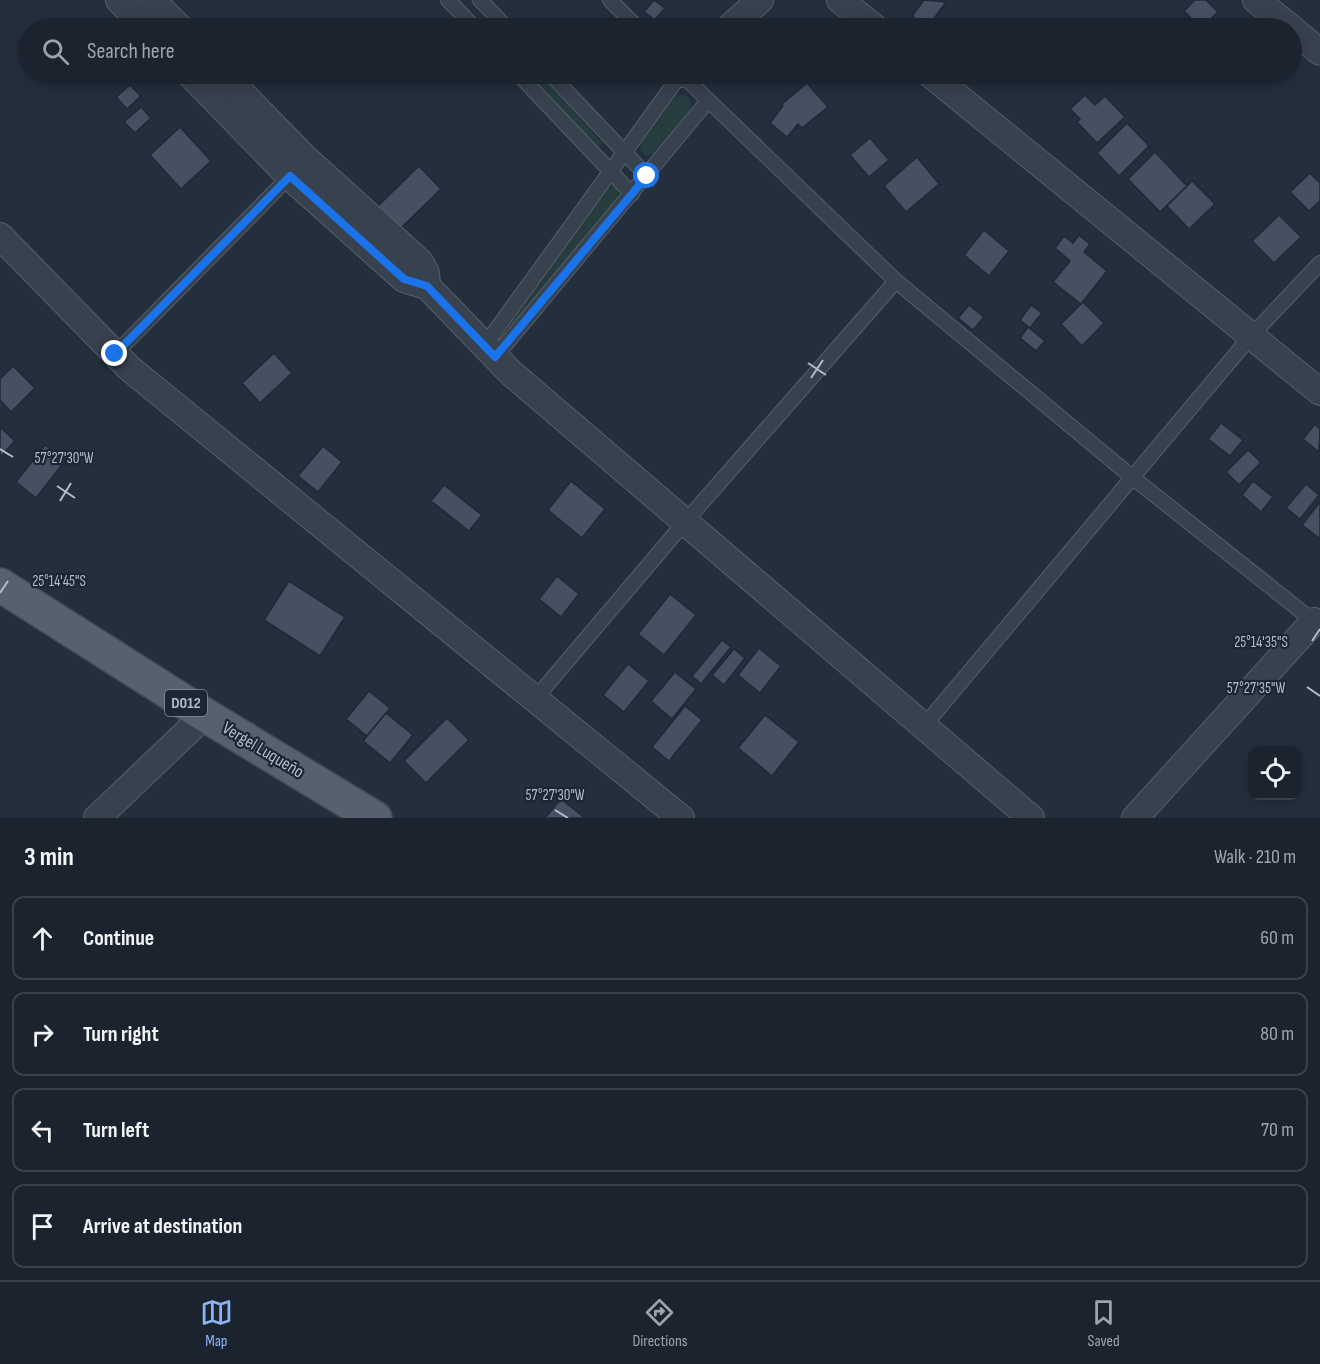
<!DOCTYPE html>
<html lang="en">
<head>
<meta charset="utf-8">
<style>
	body { margin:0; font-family:"Sofia Sans Condensed",sans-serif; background:#282f3a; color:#f1f3f6 }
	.controls { position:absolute; right:18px; bottom:18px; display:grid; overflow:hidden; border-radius:12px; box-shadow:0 3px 15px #0003 }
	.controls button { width:54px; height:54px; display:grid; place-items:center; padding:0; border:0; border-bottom:2px solid #39404a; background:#1b232e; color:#f1f3f6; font:30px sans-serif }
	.stop { position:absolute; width:18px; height:18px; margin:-14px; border:4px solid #1a73e8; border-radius:50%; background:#fff }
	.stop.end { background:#1a73e8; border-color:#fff; box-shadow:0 2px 6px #0008 }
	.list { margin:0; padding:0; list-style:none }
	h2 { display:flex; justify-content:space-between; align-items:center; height:78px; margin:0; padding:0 24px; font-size:26px }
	h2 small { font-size:20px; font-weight:400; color:#a0a4aa }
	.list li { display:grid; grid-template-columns:39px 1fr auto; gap:18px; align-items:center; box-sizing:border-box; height:84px; margin:0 12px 12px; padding:0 12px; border:2px solid #39404a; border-radius:12px }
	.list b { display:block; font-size:22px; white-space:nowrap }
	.list em { font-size:20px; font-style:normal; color:#a0a4aa }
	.icon { flex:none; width:33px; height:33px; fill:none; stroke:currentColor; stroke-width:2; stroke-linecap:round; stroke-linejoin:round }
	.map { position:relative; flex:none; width:1320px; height:818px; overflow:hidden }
	.search { position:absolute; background:#1b232e; box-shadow:0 3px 15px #0003; left:18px; right:18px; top:18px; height:66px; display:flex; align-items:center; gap:15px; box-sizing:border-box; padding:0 21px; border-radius:33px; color:#a0a4aa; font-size:22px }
	.sheet { height:462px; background:#1b232e }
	nav { display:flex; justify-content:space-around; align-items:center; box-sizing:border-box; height:84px; border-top:2px solid #39404a; background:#1b232e; font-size:16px; color:#a0a4aa }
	nav a { display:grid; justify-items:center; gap:3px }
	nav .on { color:#8ab4f8 }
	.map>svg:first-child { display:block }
	.green { fill:#263c3f }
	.building { fill:#455162; stroke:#1f2835; stroke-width:1.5 }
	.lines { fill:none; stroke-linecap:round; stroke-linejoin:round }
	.lane-casing { stroke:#565f6c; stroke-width:16 }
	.street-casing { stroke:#565f6c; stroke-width:28 }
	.primary-casing { stroke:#414a57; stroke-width:36 }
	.lane { stroke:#38414e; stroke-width:14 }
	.street { stroke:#38414e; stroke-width:26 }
	.primary { stroke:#56606e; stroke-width:33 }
	.route { stroke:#1a73e8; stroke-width:8 }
	.ticks { fill:none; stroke:#b4bcc9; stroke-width:2 }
	.labels { text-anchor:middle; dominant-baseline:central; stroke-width:4.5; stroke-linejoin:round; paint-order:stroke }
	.shield { fill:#1d2633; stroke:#878f9c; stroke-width:1.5 }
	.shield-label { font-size:16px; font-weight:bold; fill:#b4bcc9 }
	.street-label { font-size:18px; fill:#b4bcc9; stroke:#1d2633 }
	.ticks-label { font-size:15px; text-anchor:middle; fill:#b4bcc9; stroke:#1d2633; stroke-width:4.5; stroke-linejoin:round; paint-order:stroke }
</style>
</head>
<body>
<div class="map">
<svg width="1320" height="818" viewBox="0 0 1320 818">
	<rect width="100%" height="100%" fill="#242f3e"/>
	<g class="green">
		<path d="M528,74h11l64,70 -6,2z"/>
		<path d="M677,95h9l5,5v10l-37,44 -8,2 -6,-7 1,-6z"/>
		<path d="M613,186l5,3 -1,9 -106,131 -4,-1 100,-139z"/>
		<path d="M0,599l351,219h-11l-162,-98 -178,-114z"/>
	</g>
	<g class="building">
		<path d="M654,0l11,8 -10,12 -11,-8z"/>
		<path d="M924,0l22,2 -19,26 -15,-12z"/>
		<path d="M1195,0h11l12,12 -17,16 -17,-17z"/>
		<path d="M807,83l21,24 -26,21 -4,-4 -11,13 -17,-14 13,-17 -1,-2z"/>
		<path d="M130,85l11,11 -14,13 -11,-12z"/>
		<path d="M1085,95l10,10 10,-9 20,21 -28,26 -20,-21 3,-3 -10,-10z"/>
		<path d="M141,107l10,11 -16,15 -11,-11z"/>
		<path d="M1127,123l22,23 -30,30 -22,-23z"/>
		<path d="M180,127l31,34 -30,28 -31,-34z"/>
		<path d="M870,138l19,22 -20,17 -19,-22z"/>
		<path d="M1155,152l32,34 -27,26 -32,-33z"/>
		<path d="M917,157l22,27 -33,28 -22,-26z"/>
		<path d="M419,166l22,23 -40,39 -23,-22z"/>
		<path d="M1310,173l10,10v18l-11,10 -19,-19z"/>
		<path d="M1192,181l23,23 -26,25 -22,-23z"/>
		<path d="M1279,215l22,22 -27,26 -22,-22z"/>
		<path d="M984,230l25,21 -20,25 -25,-21z"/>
		<path d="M1079,235l11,9 -6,8 23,19 -26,33 -28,-22 17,-21 -15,-13 9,-12 9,7z"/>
		<path d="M1083,302l21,21 -22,23 -21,-22z"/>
		<path d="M969,305l15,12 -11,13 -15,-12z"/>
		<path d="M1031,305l11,8 -12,15 -10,-8z"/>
		<path d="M1028,327l17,14 -9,10 -16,-13z"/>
		<path d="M274,353l18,20 -32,30 -18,-20z"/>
		<path d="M13,366l22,22 -24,24 -11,-12v-21z"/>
		<path d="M1221,423l22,17 -13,16 -22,-17z"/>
		<path d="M1315,424l5,5 -1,23 -16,-13z"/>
		<path d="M0,427l15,14 -15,16z"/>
		<path d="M45,445l20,16 -29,37 -20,-16z"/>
		<path d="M323,446l19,16 -24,30 -20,-16z"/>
		<path d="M1248,450l13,12 -22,23 -13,-13z"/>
		<path d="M571,481l34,28 -23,29 -34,-28z"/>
		<path d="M1253,481l20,16 -12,15 -19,-17z"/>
		<path d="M1306,484l13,11 -19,24 -14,-11z"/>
		<path d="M444,485l38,30 -13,16 -38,-30z"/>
		<path d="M1320,502v37l-18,-14z"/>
		<path d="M557,576l22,18 -18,23 -22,-18z"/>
		<path d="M289,581l56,36 -25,39 -56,-36z"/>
		<path d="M670,594l26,21 -32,40 -26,-21z"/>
		<path d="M722,640l9,7 -30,37 -9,-8z"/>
		<path d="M759,648l22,18 -21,27 -22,-18z"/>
		<path d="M734,649l11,9 -21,27 -12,-10z"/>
		<path d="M628,664l21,17 -25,31 -21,-17z"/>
		<path d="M675,672l21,17 -24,30 -21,-18z"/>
		<path d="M369,691l21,17 -23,28 -21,-17z"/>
		<path d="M685,706l17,14 -33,41 -17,-14z"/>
		<path d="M386,713l27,22 -23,28 -27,-22z"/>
		<path d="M765,715l34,27 -27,34 -34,-28z"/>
		<path d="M447,718l22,22 -43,43 -22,-22z"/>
		<path d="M561,799l24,19h-40z"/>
	</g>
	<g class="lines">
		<g class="lane-casing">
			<g id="lane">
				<path d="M448,0l27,28"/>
				<path d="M480,0l27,28"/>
				<path d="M610,0l28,28"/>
				<path d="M518,74l114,120"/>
				<path d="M550,74l97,102"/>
				<path d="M681,74l215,207 236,196 184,146"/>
				<path d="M485,345l196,-271"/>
				<path d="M115,354l177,-180"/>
				<path d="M495,357l212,-255"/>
				<path d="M535,699l150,-177 211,-241"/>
				<path d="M924,726l327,-390 69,-73"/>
			</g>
		</g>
		<g class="street-casing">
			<g id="street">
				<path d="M119,0l28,28"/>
				<path d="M152,0l28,28"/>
				<path d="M840,0l35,28"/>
				<path d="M1256,0l35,28"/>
				<path d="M729,28l31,-28"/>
				<path d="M1292,29l28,23"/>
				<path d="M190,74l99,102 115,103 23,7 84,87 520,445"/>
				<path d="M223,74l83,85 114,103 6,11 1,13"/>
				<path d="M681,74h1"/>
				<path d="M930,74l390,318"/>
				<path d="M0,236l129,132 552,450"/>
				<path d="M97,818l108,-103"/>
				<path d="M1135,818l179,-197"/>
			</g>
		</g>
		<g class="primary-casing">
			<path id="primary" d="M0,585l205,130 170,103"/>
		</g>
		<use href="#lane" class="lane"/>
		<use href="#street" class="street"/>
		<use href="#primary" class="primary"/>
	</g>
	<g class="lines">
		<path class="route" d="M115,354l175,-178 114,103 23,7 68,71 152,-181"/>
	</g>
	<path class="ticks" d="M808,363l18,12M811,378l12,-18M0,449l13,8M57,486l18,12M60,501l11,-18M0,593l8,-12M1312,641l8,-12M1307,687l13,9M555,810l13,8"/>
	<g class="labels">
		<rect class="shield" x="165" y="690" width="42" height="26" rx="4.5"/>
		<g class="shield-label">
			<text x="186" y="703">D012</text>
		</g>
		<g class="street-label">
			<text transform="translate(263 750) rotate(31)">Vergel Luqueño</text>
		</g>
	</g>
	<g class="ticks-label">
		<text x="64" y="463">57°27'30"W</text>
		<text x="59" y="586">25°14'45"S</text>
		<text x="1261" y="647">25°14'35"S</text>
		<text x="1256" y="693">57°27'35"W</text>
		<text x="555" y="800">57°27'30"W</text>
	</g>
</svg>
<div class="controls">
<button><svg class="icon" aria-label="locate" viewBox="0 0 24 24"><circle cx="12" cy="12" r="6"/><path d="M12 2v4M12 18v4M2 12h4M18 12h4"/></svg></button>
</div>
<div class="stop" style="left:647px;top:176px"></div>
<div class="stop end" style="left:115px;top:354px"></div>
<div class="search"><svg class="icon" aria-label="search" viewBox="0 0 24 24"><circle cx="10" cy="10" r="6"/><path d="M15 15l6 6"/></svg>Search here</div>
</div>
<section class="sheet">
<h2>3 min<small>Walk · 210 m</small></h2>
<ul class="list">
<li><svg class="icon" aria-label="ahead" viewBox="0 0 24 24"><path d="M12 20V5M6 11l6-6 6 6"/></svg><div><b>Continue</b></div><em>60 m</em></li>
<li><svg class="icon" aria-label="right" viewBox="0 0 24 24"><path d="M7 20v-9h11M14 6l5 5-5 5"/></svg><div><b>Turn right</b></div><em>80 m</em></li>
<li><svg class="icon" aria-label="left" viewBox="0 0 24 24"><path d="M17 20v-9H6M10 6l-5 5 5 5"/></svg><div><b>Turn left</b></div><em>70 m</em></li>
<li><svg class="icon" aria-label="arrive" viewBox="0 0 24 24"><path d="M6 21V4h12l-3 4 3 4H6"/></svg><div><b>Arrive at destination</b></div></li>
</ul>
</section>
<nav>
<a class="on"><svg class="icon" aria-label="map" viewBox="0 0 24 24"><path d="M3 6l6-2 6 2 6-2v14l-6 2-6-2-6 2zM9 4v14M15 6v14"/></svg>Map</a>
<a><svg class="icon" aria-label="directions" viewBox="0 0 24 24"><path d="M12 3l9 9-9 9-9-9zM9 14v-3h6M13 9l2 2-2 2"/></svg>Directions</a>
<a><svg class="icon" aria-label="saved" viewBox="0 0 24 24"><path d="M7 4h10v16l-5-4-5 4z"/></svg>Saved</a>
</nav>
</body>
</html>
